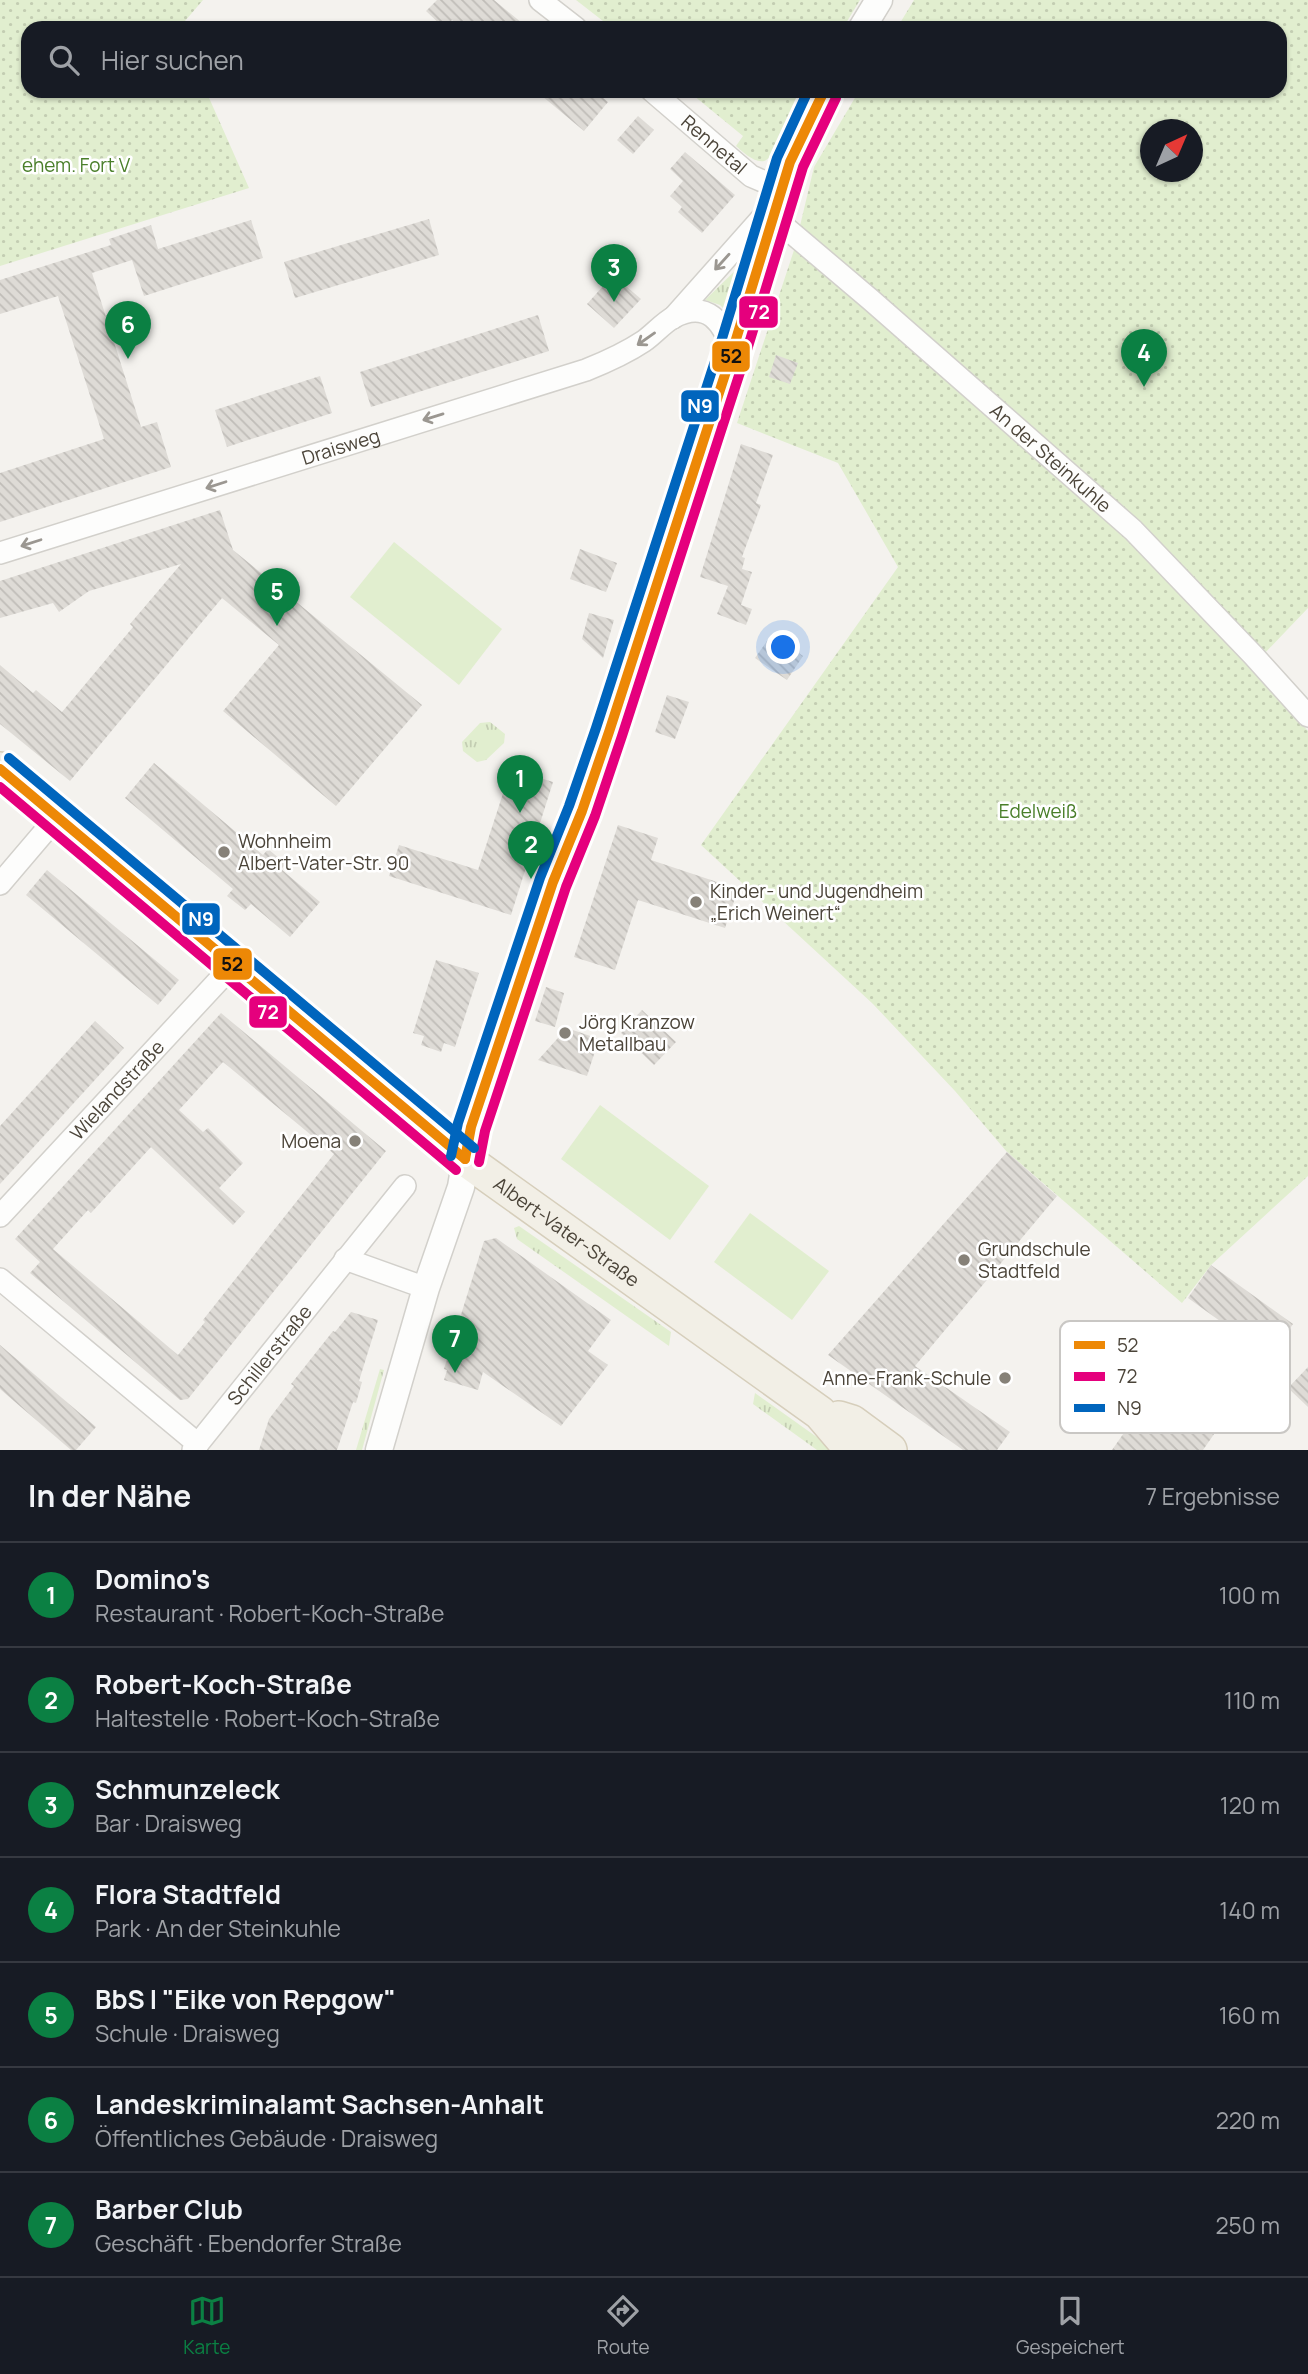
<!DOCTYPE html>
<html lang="de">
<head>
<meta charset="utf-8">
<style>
	body { margin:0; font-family:Manrope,sans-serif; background:#20242c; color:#f1f3f6 }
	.compass { position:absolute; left:1140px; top:119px; width:63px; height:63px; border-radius:50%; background:#171b24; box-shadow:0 2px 5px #0004; rotate:44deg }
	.you { position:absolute; left:784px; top:648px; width:24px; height:24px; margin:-18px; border:5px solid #fff; border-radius:50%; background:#1a73e8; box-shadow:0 0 0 10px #1a73e833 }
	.badge { display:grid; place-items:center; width:46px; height:46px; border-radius:50%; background:#0b8043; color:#fff; font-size:23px; font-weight:700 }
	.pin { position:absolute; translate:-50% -58px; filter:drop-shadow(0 2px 4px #0008) }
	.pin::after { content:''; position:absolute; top:37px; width:24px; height:21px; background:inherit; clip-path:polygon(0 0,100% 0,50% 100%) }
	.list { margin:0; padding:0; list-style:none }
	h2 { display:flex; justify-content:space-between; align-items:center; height:91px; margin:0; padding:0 28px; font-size:30px }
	h2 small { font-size:23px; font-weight:400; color:#9ea1a6 }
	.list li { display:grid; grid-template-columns:46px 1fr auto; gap:21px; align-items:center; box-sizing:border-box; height:105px; padding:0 28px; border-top:2px solid #363941 }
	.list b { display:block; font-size:26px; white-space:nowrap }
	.list p { margin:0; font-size:23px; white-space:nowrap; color:#9ea1a6 }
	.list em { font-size:23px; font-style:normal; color:#9ea1a6 }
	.icon { flex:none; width:38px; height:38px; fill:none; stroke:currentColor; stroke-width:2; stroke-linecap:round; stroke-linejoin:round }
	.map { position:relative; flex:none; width:1308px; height:1450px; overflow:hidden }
	.search { position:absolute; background:#171b24; box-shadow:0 2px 5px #0004; left:21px; right:21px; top:21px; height:77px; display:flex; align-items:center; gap:18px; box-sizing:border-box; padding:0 24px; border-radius:21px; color:#9ea1a6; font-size:26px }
	.sheet { height:826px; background:#171b24 }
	nav { display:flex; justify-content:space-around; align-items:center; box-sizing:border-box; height:98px; border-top:2px solid #363941; background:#171b24; font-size:19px; color:#9ea1a6 }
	nav a { display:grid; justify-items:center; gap:4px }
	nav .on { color:#0b8043 }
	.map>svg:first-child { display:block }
	.grass { fill:url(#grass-tufts) }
	.park { fill:url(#park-dots); fill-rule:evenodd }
	.pitch { fill:#e1eecf }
	.building { fill:url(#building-back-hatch); fill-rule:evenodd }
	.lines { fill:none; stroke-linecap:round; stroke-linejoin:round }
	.minor-casing { stroke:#d2d0cb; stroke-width:24 }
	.tertiary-casing { stroke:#d2d0cb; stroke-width:29 }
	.primary-casing { stroke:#d6cebb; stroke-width:36 }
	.minor { stroke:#fdfdfc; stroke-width:21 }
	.tertiary { stroke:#fdfdfc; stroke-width:26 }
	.primary { stroke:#f2efe6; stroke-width:33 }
	.bus-1-casing { stroke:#fff; stroke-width:16 }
	.bus-2-casing { stroke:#fff; stroke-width:16 }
	.bus-3-casing { stroke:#fff; stroke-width:16 }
	.bus-1 { stroke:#ed8806; stroke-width:10 }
	.bus-2 { stroke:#e5007d; stroke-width:10 }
	.bus-3 { stroke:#0065bd; stroke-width:10 }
	.oneway { stroke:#9b9791 }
	.poi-dot { fill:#868178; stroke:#fff; stroke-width:2.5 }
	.labels { text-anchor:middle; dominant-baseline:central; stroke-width:5; stroke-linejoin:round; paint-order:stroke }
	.street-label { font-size:19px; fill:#4b4439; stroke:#fff }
	.park-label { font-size:19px; fill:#4a7f2a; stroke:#fff }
	.poi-label { font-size:19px; fill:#4b4439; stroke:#fff; text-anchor:start }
	.key { fill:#fff; stroke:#c9c7c4; stroke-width:2 }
	.key-label { font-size:19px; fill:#4b4439 }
	.line-badge { stroke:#fff; stroke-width:2.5 }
	.badge-label { font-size:19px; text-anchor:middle; font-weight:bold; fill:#fff }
	.pale-badge-label { font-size:19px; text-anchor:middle; font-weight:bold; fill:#111 }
</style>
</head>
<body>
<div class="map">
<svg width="1308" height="1450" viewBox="0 0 1308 1450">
	<defs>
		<pattern id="grass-tufts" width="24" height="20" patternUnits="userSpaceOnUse" patternTransform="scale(1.75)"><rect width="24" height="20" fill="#e1eecf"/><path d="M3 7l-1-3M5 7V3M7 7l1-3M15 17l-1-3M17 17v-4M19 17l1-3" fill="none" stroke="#c3cdb2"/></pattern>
		<pattern id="park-dots" width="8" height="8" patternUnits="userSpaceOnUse" patternTransform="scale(1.75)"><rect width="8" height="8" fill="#e1eecf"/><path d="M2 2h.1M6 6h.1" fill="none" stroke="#c3cdb2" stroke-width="1.8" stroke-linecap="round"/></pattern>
		<pattern id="building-back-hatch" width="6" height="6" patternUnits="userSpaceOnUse" patternTransform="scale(1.75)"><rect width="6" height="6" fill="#dedbd6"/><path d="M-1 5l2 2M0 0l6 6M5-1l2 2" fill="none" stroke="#c0bdb8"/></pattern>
	</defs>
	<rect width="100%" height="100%" fill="#f4f2ee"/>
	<g class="grass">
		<path d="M742,264l-14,49 -8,-8 -15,-5z"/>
		<path d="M490,722l15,12 -1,9 -18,17 -9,2 -14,-11 -1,-9 18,-19z"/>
		<path d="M519,1226l152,106 -2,14 -152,-107 -3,-11z"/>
		<path d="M380,1369l4,1 -22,80h-6z"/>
		<path d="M755,1393l80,57h-18l-64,-46z"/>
	</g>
	<g class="park">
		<path d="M0,0h203l-24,28h-151v63h178l43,97 -249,78z"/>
		<path d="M576,0h284l-17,28h-231z"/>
		<path d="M914,0h394v608l-46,48 -463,-426 15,-63 45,-76h421v-63h-383zM1150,130h42v42h-42z"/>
		<path d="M688,91h118c-8,13 -30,68 -42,70 -10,2 -21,-9 -28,-15l7,-10z"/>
		<path d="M795,247l318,277 115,120 80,87v445l-97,89 -29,38 -175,-151 -52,-61 -82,-87 -172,-159 197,-278 -60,-104 -101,-40z"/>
	</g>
	<g class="pitch">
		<path d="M394,542l108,87 -43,56 -109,-88z"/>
		<path d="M600,1105l109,81 -39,54 -109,-81z"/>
		<path d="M750,1213l79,58 -37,49 -78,-58z"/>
	</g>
	<g class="building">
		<path d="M437,0h57l34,28h-66l-10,-8 -8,8 -18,-17z"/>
		<path d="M536,91h59l13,11 -24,29z"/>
		<path d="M638,116l16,14 -21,24 -16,-14z"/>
		<path d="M685,152l50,43 -33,38 -24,-21 4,-5 -12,-11 13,-15 -13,-12z"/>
		<path d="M429,219l10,36 -144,43 -11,-36z"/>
		<path d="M251,220l12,38 -119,38 -12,-36 -40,13 49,154 16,-5 14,45 -171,55v-49l104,-34 -46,-143 -58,18v-34l111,-35 -2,-6 42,-14 7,24z"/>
		<path d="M613,275l28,24 -27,29 -27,-24z"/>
		<path d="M538,315l11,36 -178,56 -11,-35z"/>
		<path d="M776,355l22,8 -8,21 -21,-7z"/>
		<path d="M320,376l12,37 -105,34 -12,-37z"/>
		<path d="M741,444l32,11 -17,48 5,2 -19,52 3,1 -3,11 10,3 -11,33 11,4 -6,16 -29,-11 11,-28 -28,-9z"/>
		<path d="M220,510l13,40 189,155 -86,101 -113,-95 56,-66 -57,-47 -152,183 -70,-57v-59l33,28 3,-3 26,22 71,-85 -3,-3 51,-60 -92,27 -30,21 -6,-9 -53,15v-37z"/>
		<path d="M580,549l37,14 -11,29 -36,-13z"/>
		<path d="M589,613l25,7 -11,38 -21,-19z"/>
		<path d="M772,634l31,22 -16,24 -32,-22z"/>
		<path d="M667,695l22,7 -14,37 -20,-7z"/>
		<path d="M154,763l109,92 5,-6 18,15 -5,5 39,33 -30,35 -39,-33 -6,6 -18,-14 6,-7 -108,-91z"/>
		<path d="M511,769l42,13 -42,133 -122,-39 10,-31 79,25z"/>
		<path d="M618,825l40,13 -7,22 87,29 -13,39 -87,-28 -23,70 -41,-13z"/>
		<path d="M47,870l132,110 -21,25 -132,-110z"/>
		<path d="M436,960l43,13 -24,74 -11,-4 -3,9 -20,-7 3,-9 -11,-3z"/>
		<path d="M546,987l18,6 -9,34 -20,-6z"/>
		<path d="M642,1010l34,32 -22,23 -33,-32z"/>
		<path d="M221,1013l165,138 -198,248 -8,1 -150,-127 10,-11 -25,-23zM223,1062l111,92 -131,166 2,2 -27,33 -125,-106 35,-39 3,3 60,-66 82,78 12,-13 -26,-24 24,-25 -35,-35 -5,4 -24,-22z"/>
		<path d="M95,1021l29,27 -124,136v-58z"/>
		<path d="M567,1028l32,11 -12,37 -49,-16z"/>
		<path d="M1007,1152l50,44 -142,170 95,66 -13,18h-34l-135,-95z"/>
		<path d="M496,1238l115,82 -23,31 20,14 -47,61 -78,-54 -5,18 -34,-10 3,-10 -3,-1 40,-128z"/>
		<path d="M1211,1265l82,59 -23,33 -82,-59z"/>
		<path d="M351,1312l27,8 -19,61 3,1 -6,21 -3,-1 -16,48h-78l10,-31 25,-33 -3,-2 42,-53 2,1z"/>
		<path d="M0,1345l96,82 -20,23h-5l-71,-61z"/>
		<path d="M1308,1367v40l-20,-19z"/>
		<path d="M1165,1374l61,43 -23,33h-91z"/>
	</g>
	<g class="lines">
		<g class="minor-casing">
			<g id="minor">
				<path d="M540,0l36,28"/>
				<path id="s1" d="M652,91l99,85 30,13"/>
				<path id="s2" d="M673,318l87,-98 26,8 85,72 262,230 120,125 55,61"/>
				<path id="s3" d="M0,553l586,-183c20,-8 40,-17 58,-29 10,-7 19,-18 30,-24 34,-18 49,6 59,34"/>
				<path d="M0,884l57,-67"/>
				<path id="s4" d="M0,1216l233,-251"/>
				<path d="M345,1259l81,29"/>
				<path d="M0,1279l198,165"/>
				<path id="s5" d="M193,1450l212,-264"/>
			</g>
		</g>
		<g class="tertiary-casing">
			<g id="tertiary">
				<path d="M862,28l17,-28"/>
				<path d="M379,1450l47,-162 35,-101 10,-60 82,-245 29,-71 27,-79 121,-373 60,-197 22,-49 12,-22"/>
			</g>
		</g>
		<g class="primary-casing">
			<g id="primary">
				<path id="s6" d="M0,769l465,390 355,254 23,27 13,10"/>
				<path d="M839,1418l13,4 38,28"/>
			</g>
		</g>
		<use href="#minor" class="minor"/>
		<use href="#tertiary" class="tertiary"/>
		<use href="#primary" class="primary"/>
		<g class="bus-1-casing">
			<g id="bus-1">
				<path d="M0,769l465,390"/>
				<path d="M465,1159l6,-32 82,-245 29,-71 27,-79 121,-373 60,-197 34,-71"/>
			</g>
		</g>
		<g class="bus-2-casing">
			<g id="bus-2">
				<path d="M0,787l456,383"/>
				<path d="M479,1162l6,-31 81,-244 29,-71 27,-80 121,-373 60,-196 33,-69"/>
			</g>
		</g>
		<g class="bus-3-casing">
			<g id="bus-3">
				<path d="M9,758l465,390"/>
				<path d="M451,1156l7,-33 82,-245 29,-72 27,-78 121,-373 60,-197 31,-67"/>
			</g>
		</g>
		<use href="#bus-1" class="bus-1"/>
		<use href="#bus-2" class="bus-2"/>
		<use href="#bus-3" class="bus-3"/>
	</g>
	<defs><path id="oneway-shaft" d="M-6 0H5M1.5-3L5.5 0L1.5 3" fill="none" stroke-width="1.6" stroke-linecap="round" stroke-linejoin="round" transform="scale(1.75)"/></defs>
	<g class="oneway">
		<use href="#oneway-shaft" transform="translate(722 262) rotate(132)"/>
		<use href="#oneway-shaft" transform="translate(646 339) rotate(145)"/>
		<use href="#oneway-shaft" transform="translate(433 417) rotate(163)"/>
		<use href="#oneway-shaft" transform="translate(216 485) rotate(162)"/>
		<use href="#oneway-shaft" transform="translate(31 543) rotate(162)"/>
	</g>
	<g class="poi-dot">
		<circle cx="224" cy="852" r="7"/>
		<circle cx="696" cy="902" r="7"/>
		<circle cx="565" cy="1033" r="7"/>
		<circle cx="355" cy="1141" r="7"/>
		<circle cx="964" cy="1260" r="7"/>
		<circle cx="1005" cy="1378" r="7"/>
	</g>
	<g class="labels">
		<g class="street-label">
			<text stroke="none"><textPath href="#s1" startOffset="82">Rennetal</textPath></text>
			<text stroke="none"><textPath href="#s3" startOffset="357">Draisweg</textPath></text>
			<text stroke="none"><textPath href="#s2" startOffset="509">An der Steinkuhle</textPath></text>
			<text stroke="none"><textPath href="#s4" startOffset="172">Wielandstraße</textPath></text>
			<text stroke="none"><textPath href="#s6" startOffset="732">Albert-Vater-Straße</textPath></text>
			<text stroke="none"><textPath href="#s5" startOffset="122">Schillerstraße</textPath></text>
		</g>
		<g class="park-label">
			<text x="76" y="165">ehem. Fort V</text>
			<text x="1038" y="811">Edelweiß</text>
		</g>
		<g class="poi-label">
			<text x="238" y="841">Wohnheim<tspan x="238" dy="22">Albert-Vater-Str. 90</tspan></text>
			<text x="710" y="891">Kinder- und Jugendheim<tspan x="710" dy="22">„Erich Weinert“</tspan></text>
			<text x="579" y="1022">Jörg Kranzow<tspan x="579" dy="22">Metallbau</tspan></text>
			<text x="341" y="1141" text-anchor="end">Moena</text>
			<text x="978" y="1249">Grundschule<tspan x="978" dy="22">Stadtfeld</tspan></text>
			<text x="991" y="1378" text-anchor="end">Anne-Frank-Schule</text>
		</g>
	</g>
	<rect x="1060" y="1321" width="230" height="112" rx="10" class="key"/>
	<rect x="1074" y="1341" width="31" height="8" fill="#ed8806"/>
	<rect x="1074" y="1372" width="31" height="9" fill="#e5007d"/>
	<rect x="1074" y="1404" width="31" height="8" fill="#0065bd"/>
	<g class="key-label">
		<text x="1117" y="1352">52</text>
		<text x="1117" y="1383">72</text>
		<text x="1117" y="1415">N9</text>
	</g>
	<g class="line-badge">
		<rect x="738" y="295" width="41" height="34" rx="7" fill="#e5007d"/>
		<rect x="711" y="340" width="40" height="33" rx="7" fill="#ed8806"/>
		<rect x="680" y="389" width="40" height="34" rx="7" fill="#0065bd"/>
		<rect x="181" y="902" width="40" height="34" rx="7" fill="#0065bd"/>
		<rect x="212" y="947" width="41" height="34" rx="7" fill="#ed8806"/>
		<rect x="248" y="995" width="40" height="34" rx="7" fill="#e5007d"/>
	</g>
	<g class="badge-label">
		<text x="759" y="319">72</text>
		<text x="700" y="413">N9</text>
		<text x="201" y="926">N9</text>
		<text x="268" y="1019">72</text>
	</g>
	<g class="pale-badge-label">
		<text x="731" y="363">52</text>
		<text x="232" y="971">52</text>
	</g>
</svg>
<svg class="compass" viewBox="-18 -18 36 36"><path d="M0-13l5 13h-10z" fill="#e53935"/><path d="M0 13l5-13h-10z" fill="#9ea1a6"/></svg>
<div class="you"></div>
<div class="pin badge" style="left:520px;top:813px">1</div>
<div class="pin badge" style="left:531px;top:879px">2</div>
<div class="pin badge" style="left:614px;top:302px">3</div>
<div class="pin badge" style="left:1144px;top:387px">4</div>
<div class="pin badge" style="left:277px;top:626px">5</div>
<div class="pin badge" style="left:128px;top:359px">6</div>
<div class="pin badge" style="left:455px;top:1373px">7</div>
<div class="search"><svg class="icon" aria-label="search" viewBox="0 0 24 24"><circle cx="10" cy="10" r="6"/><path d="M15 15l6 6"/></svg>Hier suchen</div>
</div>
<section class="sheet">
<h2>In der Nähe<small>7 Ergebnisse</small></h2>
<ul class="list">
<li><span class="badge">1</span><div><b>Domino's</b><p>Restaurant · Robert-Koch-Straße</p></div><em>100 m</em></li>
<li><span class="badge">2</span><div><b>Robert-Koch-Straße</b><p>Haltestelle · Robert-Koch-Straße</p></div><em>110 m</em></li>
<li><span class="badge">3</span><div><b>Schmunzeleck</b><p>Bar · Draisweg</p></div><em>120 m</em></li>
<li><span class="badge">4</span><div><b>Flora Stadtfeld</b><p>Park · An der Steinkuhle</p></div><em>140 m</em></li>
<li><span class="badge">5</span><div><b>BbS I &quot;Eike von Repgow&quot;</b><p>Schule · Draisweg</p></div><em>160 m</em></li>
<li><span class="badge">6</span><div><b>Landeskriminalamt Sachsen-Anhalt</b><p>Öffentliches Gebäude · Draisweg</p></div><em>220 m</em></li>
<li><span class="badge">7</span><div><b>Barber Club</b><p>Geschäft · Ebendorfer Straße</p></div><em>250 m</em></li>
</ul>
</section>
<nav>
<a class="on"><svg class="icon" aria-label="map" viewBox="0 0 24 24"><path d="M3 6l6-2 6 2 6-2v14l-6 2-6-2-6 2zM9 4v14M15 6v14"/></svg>Karte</a>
<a><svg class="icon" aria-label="directions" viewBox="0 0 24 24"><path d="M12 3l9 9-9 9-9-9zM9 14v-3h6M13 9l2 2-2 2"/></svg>Route</a>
<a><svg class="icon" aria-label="saved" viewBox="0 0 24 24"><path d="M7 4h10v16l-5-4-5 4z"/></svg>Gespeichert</a>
</nav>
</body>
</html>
